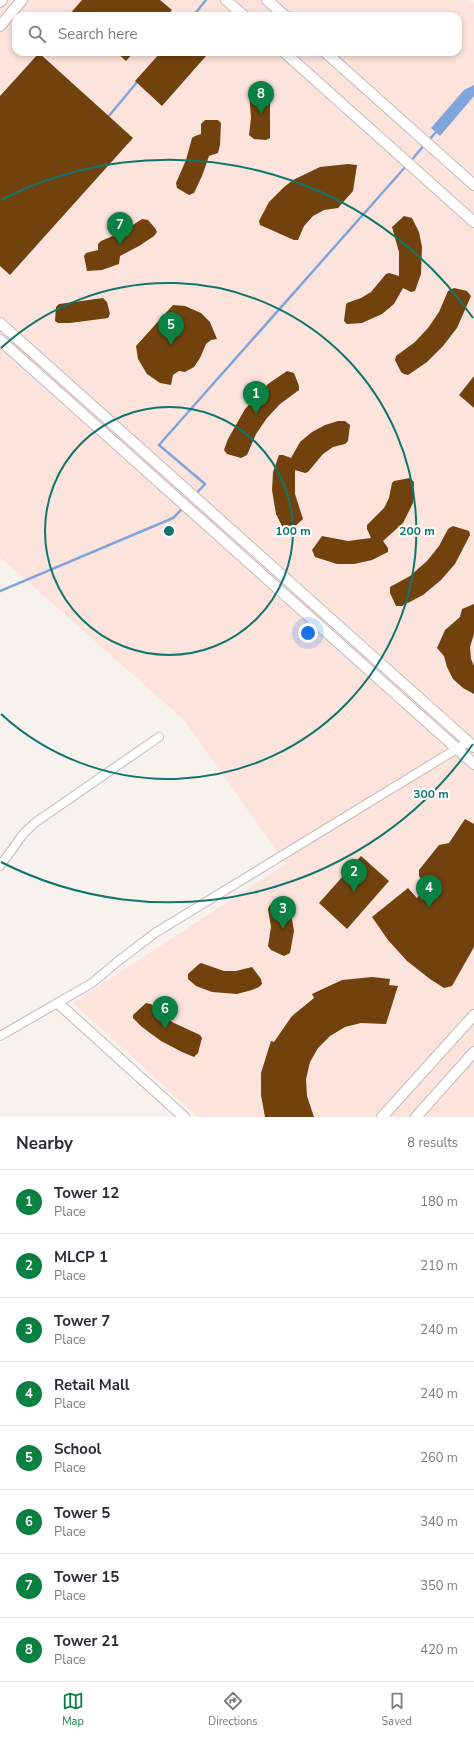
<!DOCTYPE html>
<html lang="en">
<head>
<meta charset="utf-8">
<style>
	body { margin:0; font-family:"Nunito Sans",sans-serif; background:#f7f7f7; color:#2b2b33 }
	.you { position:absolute; left:308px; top:633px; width:14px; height:14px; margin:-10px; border:3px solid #fff; border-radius:50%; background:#1a73e8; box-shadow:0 0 0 6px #1a73e833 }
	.badge { display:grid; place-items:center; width:26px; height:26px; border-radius:50%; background:#0b8043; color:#fff; font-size:13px; font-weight:700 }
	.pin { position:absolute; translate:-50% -33px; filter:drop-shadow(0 1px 2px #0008) }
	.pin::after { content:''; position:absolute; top:21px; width:14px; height:12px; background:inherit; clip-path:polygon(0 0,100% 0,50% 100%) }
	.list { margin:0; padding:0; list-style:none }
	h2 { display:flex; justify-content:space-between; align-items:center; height:52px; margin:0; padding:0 16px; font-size:17px }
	h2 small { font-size:13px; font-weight:400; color:#7c7c81 }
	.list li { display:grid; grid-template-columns:26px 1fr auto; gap:12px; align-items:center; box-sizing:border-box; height:64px; padding:0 16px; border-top:1px solid #e1e1e2 }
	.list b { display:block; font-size:15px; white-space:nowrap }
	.list p { margin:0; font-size:13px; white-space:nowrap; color:#7c7c81 }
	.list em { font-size:13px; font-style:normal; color:#7c7c81 }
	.icon { flex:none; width:22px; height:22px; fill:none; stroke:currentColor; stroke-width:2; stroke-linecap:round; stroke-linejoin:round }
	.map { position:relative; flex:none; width:474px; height:1117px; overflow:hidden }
	.search { position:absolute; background:#fff; box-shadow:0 2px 6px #0003; left:12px; right:12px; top:12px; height:44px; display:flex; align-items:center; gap:10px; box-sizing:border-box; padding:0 14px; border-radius:12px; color:#7c7c81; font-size:15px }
	.sheet { height:564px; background:#fff }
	nav { display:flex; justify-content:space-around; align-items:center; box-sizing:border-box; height:56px; border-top:1px solid #e1e1e2; background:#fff; font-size:11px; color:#7c7c81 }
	nav a { display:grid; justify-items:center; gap:2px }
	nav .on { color:#0b8043 }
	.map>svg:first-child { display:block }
	.industrial { fill:#fce3db; fill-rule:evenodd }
	.water { fill:#7ea6dc }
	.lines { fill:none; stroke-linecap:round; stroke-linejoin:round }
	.stream { stroke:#7ea6dc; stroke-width:2.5 }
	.building { fill:#71420d }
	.minor-casing { stroke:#c1bcb8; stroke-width:10 }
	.tertiary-casing { stroke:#c1bcb8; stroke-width:12 }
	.minor { stroke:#fff; stroke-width:8 }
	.tertiary { stroke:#fff; stroke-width:10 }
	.ring { fill:none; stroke:#0f766e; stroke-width:2 }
	.centre { fill:#0f766e; stroke:#fff; stroke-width:2 }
	.ring-label { font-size:12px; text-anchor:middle; font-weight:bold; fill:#0f766e; stroke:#fff; stroke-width:4; stroke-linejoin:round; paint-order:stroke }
</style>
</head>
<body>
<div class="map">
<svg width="474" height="1117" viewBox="0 0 474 1117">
	<rect width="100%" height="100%" fill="#f7f2ee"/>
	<path class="industrial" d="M0,0h469l5,3v1114h-276l-125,-114 213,-139 -102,-144 -184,-163zM16,16h442v36h-442z"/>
	<path class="water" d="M474,85v11l-34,40 -9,-8 33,-38z"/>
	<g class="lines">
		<g class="stream">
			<path d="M193,16l13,-16"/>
			<path d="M108,117l30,-36"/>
			<path d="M428,141l9,-10"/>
			<path d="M410,162l15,-18"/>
			<path d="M196,494l9,-10 -46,-39 248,-280"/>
			<path d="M0,591l173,-73 11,-11"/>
		</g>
	</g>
	<g class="building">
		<path d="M82,0h78l12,10 -6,6h-98z"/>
		<path d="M116,52h18l-8,9z"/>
		<path d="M161,52h41l4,4 -44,50 -27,-25z"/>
		<path d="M39,53l94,85 -123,137 -10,-9v-170z"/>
		<path d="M266,84l3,4 1,11v39l-4,2 -12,-1 -5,-4 2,-17 -2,-26 4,-5z"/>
		<path d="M205,120h13l3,3 -1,22 -2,8 -9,3 -7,20 -8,17 -5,2 -12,-7 -1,-5 10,-23 6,-22 3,-2 6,-2v-10z"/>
		<path d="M348,164l9,1 -4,26 -15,17 -14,2 -11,6 -9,10 -6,14h-4l-34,-15 -1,-4 10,-19 15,-15 9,-7 27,-13z"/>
		<path d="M404,216l8,2 7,14 3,15 -1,27 -6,17 -4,1 -8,-4 -9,16 -12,10 -20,9 -15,1 -3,-3 2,-16 1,-2 14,-5 10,-6 15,-18 3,-1 10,3v-24l-7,-25z"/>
		<path d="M142,219l6,1 7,8 2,4 -3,4 -15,10 -19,10 -1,8 -17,6 -15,1 -3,-15 2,-3 12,-3v-6l3,-3 21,-9z"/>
		<path d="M454,288l13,3 4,5 -14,32 -14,18 -16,16 -19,13 -4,-1 -3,-2 -6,-12 1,-4 19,-14 13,-14 11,-16 9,-21z"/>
		<path d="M103,298l4,4 3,12 -2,4 -38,5h-12l-3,-2 1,-14 3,-3z"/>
		<path d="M173,305l12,1 16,7 9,9 7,17 -6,1 -5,4 -6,14 -6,9 -9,5 -6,-1 -6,4 -2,10 -11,-2 -13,-9 -9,-15 -2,-13z"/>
		<path d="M287,371l7,2 5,13v4l-19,14 -13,14 -11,16 -9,21 -6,3 -14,-4 -3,-4 4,-11 17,-30 23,-25z"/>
		<path d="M474,376v32l-15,-13z"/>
		<path d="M338,421h7l5,4 -2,16 -3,3 -12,3 -10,7 -15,18 -3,1 -10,-3v24l8,25 -12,11h-5l-3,-2 -7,-14 -4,-24 1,-18 6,-17h4l8,3 9,-16 12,-10 13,-7z"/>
		<path d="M410,478l4,4 -1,21 -10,20 -20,18 5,7v4l-16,8 -18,4h-17l-22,-7 -3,-7 10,-14 26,5 23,-3 -4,-9v-4l17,-17 5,-10 3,-15 2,-2z"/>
		<path d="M453,526l16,5 1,4 -15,29 -14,16 -18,15 -21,11h-6l-6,-13v-6l20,-11 17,-15 12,-15 9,-17z"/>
		<path d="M474,604v30l-4,13 1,12 3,7v28l-11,-6 -10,-9 -6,-12 -3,-11 -7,-8 8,-18 15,-13 2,-8z"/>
		<path d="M465,819l9,5v123l-22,39 -8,2 -14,-9 -23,-18 -19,-21 -16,-23 36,-29 9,10 7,-9 1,-3 -6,-10v-6l20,-25 10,-2z"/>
		<path d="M361,856l28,25 -42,48 -28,-26z"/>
		<path d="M282,898l4,1 4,9 4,23 -4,22 -6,3 -13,-6 -3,-4 3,-19 -3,-18 2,-4z"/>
		<path d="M201,963l23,8h12l16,-4 9,12 1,5 -3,3 -7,3 -15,4 -25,-2 -16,-6 -8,-7v-5l11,-10z"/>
		<path d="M372,977l18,2 -1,6 9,1 -12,38 -25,-1 -16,4 -15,9 -12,12 -8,14 -4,17 1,17 7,21h-49l-4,-22v-22l10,-32 3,1 18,-26 22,-18 -2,-4 30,-14z"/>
		<path d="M146,1003l5,1 21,18 28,13 2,3 -4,15 -4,4 -12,-5 -21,-11 -19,-14 -9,-9v-3z"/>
	</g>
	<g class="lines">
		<g class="minor-casing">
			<g id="minor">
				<path d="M0,866l24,-33 12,-11 123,-85"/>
				<path d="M0,1036l92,-53 25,-21 38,-29 313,-191"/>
			</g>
		</g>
		<g class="tertiary-casing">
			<g id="tertiary">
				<path d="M226,0l18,16"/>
				<path d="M267,0l18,16"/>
				<path d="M0,2l2,-2"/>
				<path d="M0,26l22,-26"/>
				<path d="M284,52l190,170"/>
				<path d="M325,52l149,133"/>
				<path d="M0,323l474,424"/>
				<path d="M0,340l474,424"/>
				<path d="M59,1004l125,113"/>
				<path d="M382,1117l92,-102"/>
				<path d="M416,1117l58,-65"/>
			</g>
		</g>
		<use href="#minor" class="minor"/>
		<use href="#tertiary" class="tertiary"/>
	</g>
	<g class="ring">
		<circle cx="169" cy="531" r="124"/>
		<path d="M1 348A248 248 0 1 1 1 714"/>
		<path d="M473 744A371 371 0 0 1 1 862M1 200A371 371 0 0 1 473 318"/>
	</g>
	<circle cx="169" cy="531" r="6" class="centre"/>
	<g class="ring-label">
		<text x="293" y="535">100 m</text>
		<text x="417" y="535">200 m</text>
		<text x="431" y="798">300 m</text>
	</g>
</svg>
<div class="you"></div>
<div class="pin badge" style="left:256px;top:414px">1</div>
<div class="pin badge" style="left:354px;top:892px">2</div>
<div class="pin badge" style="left:283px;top:929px">3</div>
<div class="pin badge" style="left:429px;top:908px">4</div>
<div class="pin badge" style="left:171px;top:345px">5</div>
<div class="pin badge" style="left:165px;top:1029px">6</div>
<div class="pin badge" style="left:120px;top:245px">7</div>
<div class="pin badge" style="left:261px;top:114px">8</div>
<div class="search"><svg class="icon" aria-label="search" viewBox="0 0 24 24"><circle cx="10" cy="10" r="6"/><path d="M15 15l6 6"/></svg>Search here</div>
</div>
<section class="sheet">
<h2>Nearby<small>8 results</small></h2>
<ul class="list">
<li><span class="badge">1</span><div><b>Tower 12</b><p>Place</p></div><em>180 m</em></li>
<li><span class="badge">2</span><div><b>MLCP 1</b><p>Place</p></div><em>210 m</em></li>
<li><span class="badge">3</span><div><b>Tower 7</b><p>Place</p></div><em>240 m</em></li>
<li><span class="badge">4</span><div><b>Retail Mall</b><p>Place</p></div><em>240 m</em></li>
<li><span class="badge">5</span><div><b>School</b><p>Place</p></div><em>260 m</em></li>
<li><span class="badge">6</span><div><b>Tower 5</b><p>Place</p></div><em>340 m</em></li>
<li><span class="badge">7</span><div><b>Tower 15</b><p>Place</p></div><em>350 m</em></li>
<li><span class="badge">8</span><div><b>Tower 21</b><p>Place</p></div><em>420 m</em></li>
</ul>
</section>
<nav>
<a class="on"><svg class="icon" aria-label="map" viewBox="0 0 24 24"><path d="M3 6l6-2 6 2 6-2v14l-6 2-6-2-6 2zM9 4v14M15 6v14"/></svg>Map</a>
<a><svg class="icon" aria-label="directions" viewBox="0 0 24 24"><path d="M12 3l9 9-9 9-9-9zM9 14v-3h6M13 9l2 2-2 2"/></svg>Directions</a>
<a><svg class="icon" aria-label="saved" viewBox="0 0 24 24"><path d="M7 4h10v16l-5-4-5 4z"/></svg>Saved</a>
</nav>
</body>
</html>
